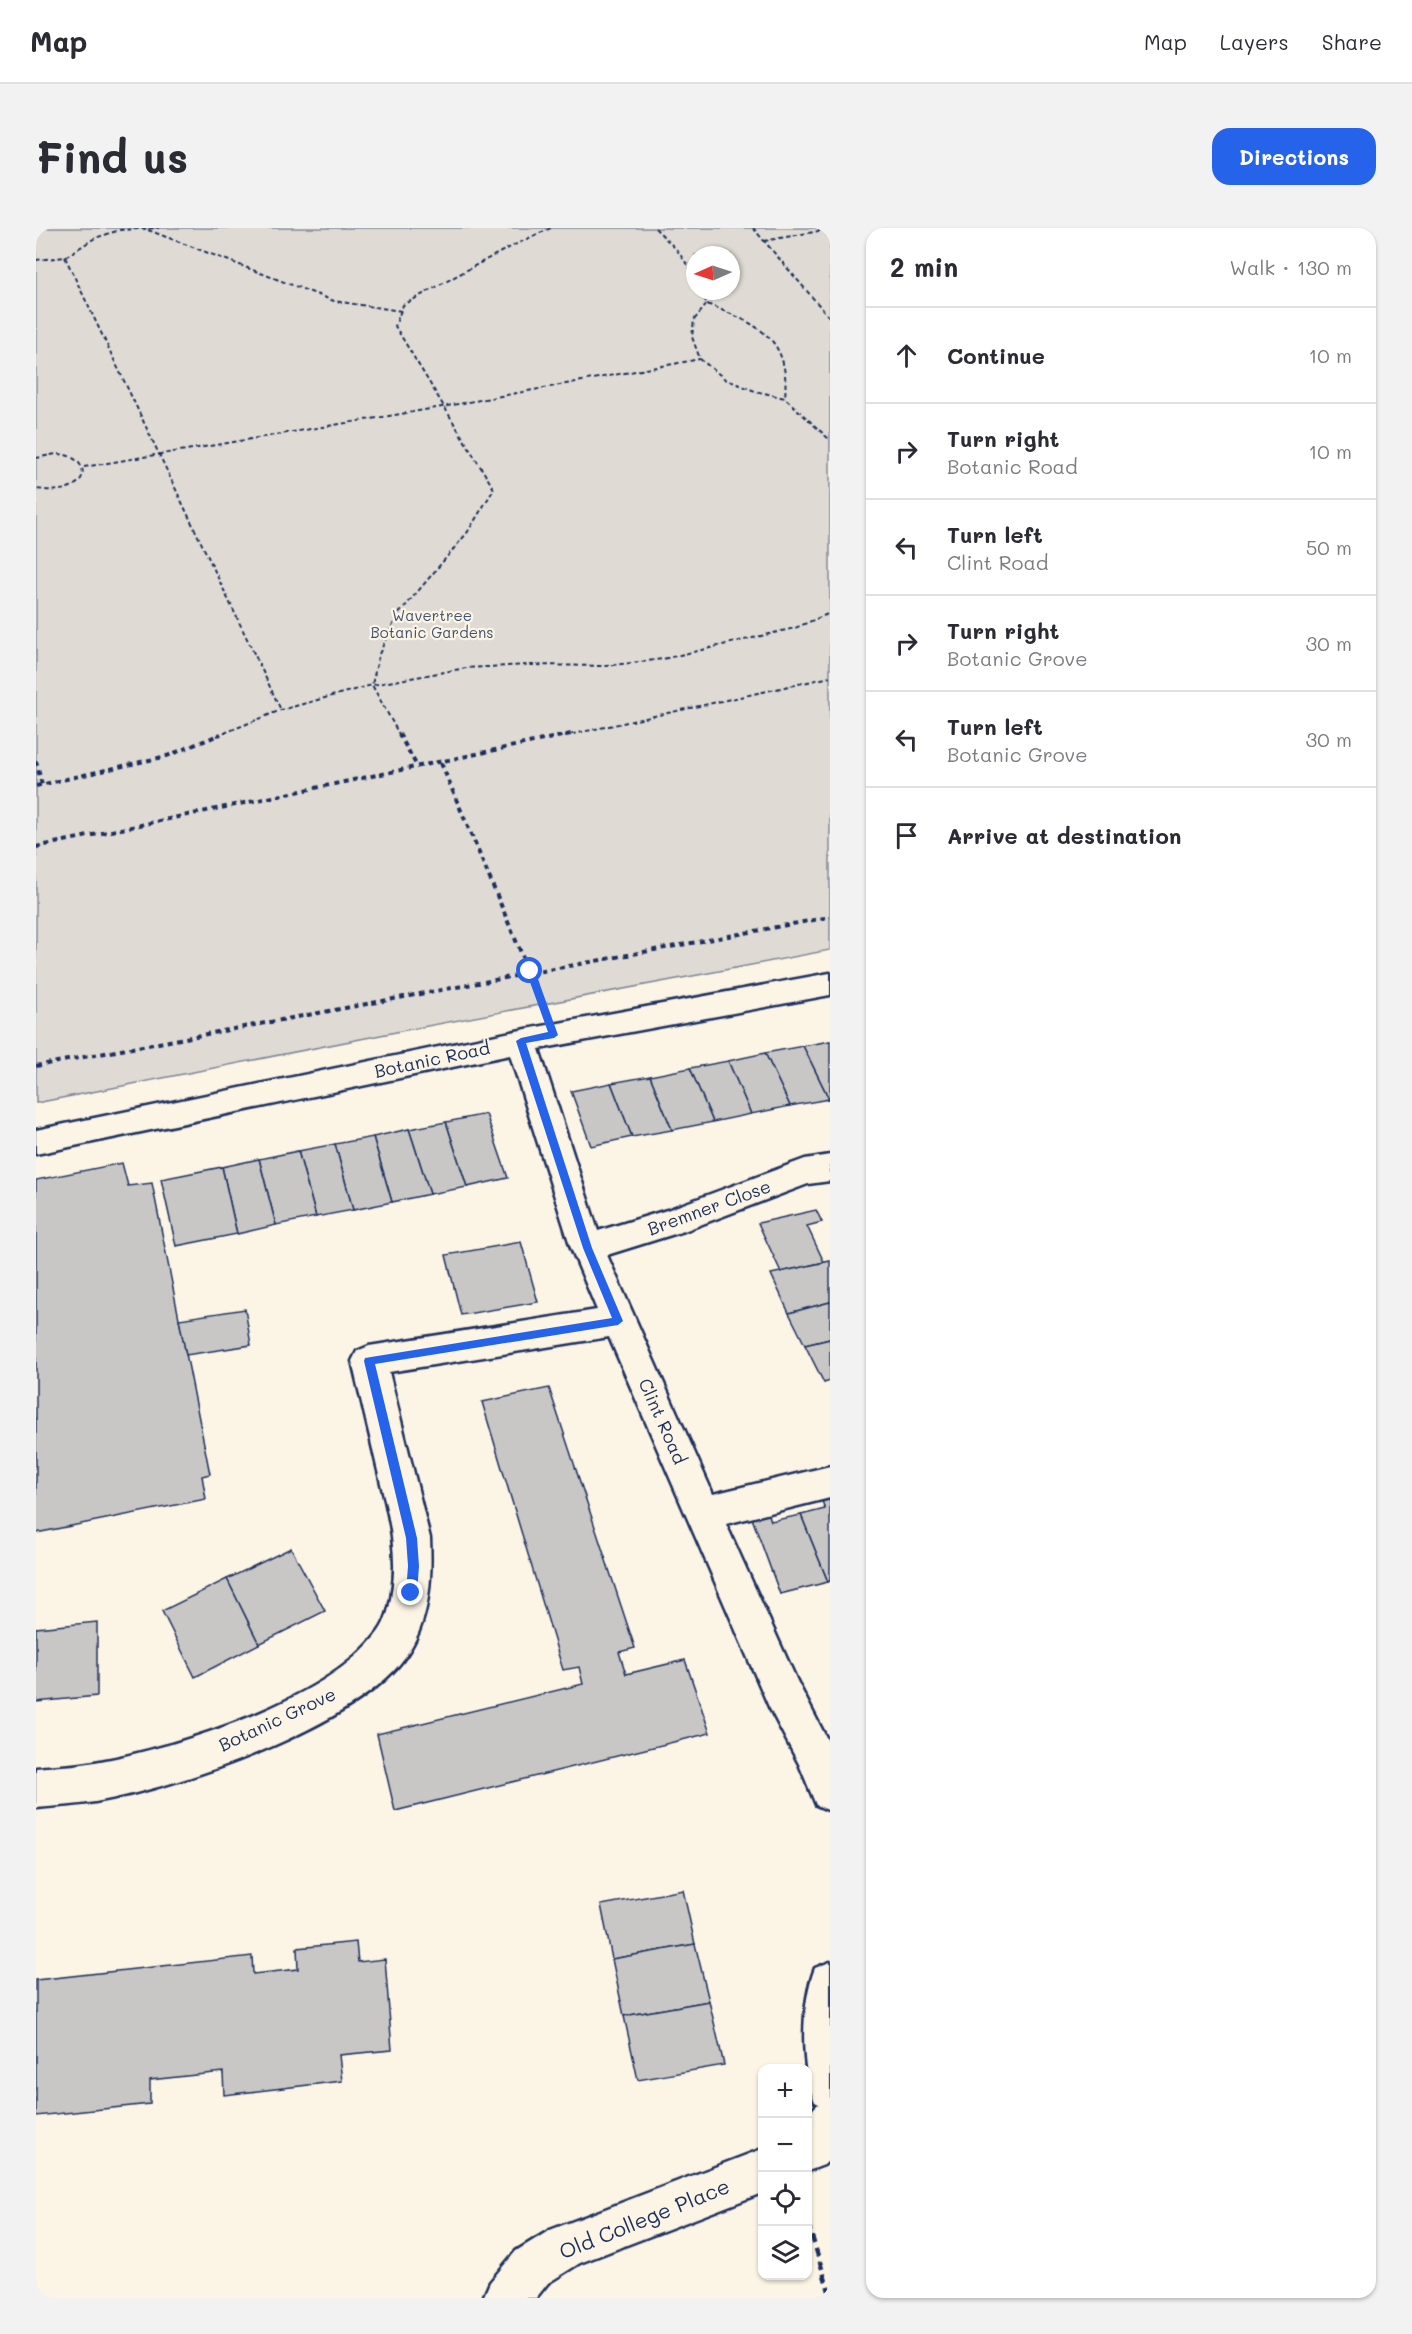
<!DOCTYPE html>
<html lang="en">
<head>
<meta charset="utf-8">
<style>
	body { margin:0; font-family:Mali,sans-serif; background:#f2f2f3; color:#2b2b33 }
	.controls { position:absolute; right:18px; bottom:18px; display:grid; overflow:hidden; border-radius:12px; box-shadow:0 2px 4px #0004 }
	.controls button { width:54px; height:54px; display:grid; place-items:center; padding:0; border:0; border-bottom:2px solid #e1e1e2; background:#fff; color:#2b2b33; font:30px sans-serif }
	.compass { position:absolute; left:650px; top:18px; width:54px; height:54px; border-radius:50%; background:#fff; box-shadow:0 2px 4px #0004; rotate:267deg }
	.stop { position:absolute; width:18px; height:18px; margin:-14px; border:4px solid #2563eb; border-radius:50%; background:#fff }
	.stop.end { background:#2563eb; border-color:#fff; box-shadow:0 2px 6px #0008 }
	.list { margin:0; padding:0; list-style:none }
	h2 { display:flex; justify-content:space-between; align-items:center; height:78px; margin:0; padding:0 24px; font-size:26px }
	h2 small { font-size:20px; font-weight:400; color:#7c7c81 }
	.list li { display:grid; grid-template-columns:39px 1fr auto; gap:18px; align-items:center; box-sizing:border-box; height:96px; padding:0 24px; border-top:2px solid #e1e1e2 }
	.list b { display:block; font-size:22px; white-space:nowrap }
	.list p { margin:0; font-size:20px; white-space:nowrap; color:#7c7c81 }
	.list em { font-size:20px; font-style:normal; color:#7c7c81 }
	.icon { flex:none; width:33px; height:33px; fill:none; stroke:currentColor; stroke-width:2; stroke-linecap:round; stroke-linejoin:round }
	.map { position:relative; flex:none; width:794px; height:2070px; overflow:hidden; border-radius:18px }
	header { display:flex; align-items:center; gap:36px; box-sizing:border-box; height:84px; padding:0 30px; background:#fff; border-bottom:2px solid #e1e1e2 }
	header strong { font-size:28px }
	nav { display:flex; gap:33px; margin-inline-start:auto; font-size:21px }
	.intro { display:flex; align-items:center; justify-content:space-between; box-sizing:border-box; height:144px; padding:0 36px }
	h1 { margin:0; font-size:42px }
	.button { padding:15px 27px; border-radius:18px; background:#2563eb; color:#fff; font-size:21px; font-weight:700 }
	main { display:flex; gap:36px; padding:0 36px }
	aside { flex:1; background:#fff; border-radius:18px; box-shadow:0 2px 4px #0004 }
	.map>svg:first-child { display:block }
	.green { fill:#dfdbd4; stroke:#7d8599; stroke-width:1.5; fill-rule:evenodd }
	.building { fill:#c8c7c6; stroke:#1b2f5e; stroke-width:1.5 }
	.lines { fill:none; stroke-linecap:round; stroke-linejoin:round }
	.minor-casing { stroke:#1b2f5e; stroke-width:5 }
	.path-far2 { stroke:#1b2f5e; stroke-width:2; stroke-dasharray:4.5 3; stroke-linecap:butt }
	.path-far1 { stroke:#1b2f5e; stroke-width:4; stroke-dasharray:5 4.5; stroke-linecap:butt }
	.path { stroke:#1b2f5e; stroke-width:4.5; stroke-dasharray:8 5; stroke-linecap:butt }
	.minor { fill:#fcf5e5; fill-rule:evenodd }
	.route { fill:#2563eb }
	.labels { text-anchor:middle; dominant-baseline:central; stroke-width:4.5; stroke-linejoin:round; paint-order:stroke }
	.far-park-label { font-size:15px; fill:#425176; stroke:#fcf5e5 }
	.street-label { font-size:18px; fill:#1b2f5e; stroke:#fcf5e5 }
	.near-street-label { font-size:21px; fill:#1b2f5e; stroke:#fcf5e5 }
</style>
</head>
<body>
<header>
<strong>Map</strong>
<nav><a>Map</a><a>Layers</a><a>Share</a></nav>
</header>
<div class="intro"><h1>Find us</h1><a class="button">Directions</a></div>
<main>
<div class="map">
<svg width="794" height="2070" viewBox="0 0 794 2070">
	<rect width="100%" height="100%" fill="#fcf5e5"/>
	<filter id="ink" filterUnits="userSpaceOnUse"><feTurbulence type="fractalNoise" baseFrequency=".0167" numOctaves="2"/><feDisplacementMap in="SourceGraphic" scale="12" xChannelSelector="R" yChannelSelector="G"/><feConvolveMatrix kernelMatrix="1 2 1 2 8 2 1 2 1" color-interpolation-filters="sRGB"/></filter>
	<g filter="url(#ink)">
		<path class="green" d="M0,0h794v722l-429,81 -365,72zM659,27h36v36h-36z"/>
		<g class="building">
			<path d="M794,813v58h-1l-26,-53z"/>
			<path d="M767,818l26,53 -39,7 -25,-53z"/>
			<path d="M729,825l25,53 -39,8 -23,-53z"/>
			<path d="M692,833l23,53 -38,8 -23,-54z"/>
			<path d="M654,840l23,54 -41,8 -22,-54z"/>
			<path d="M614,848l22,54 -40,7 -21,-54z"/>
			<path d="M575,855l21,54 -41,9 -20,-55z"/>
			<path d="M450,886l22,64 -41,9 -21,-65z"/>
			<path d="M410,894l21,65 -37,7 -21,-65z"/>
			<path d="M373,901l21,65 -38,8 -19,-65z"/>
			<path d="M337,909l19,65 -39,8 -18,-66z"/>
			<path d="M299,916l18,66 -37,7 -18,-66z"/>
			<path d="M262,923l18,66 -40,8 -17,-66z"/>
			<path d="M223,931l17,66 -39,9 -15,-67z"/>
			<path d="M86,935l6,23 24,-3 58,291 -8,2 4,23 -170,34v-353z"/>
			<path d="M186,939l15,67 -61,12 -15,-67z"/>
			<path d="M780,982l6,12 -15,4 17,36 -43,10 -23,-49z"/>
			<path d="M485,1014l17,60 -77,13 -15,-60z"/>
			<path d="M794,1033v41l-41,11 -18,-39z"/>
			<path d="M794,1074v37l-25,6 -16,-32z"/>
			<path d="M209,1081l6,36 -65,10 -7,-36z"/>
			<path d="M794,1111v42l-6,2 -19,-38z"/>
			<path d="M513,1160l86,260 -16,4 7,22 59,-14 25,73 -315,78 -18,-77 206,-50 -4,-17 -16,3 -81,-268z"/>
			<path d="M794,1262v91l-2,1 -27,-67 24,-6 -6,-16z"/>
			<path d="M730,1278l5,15 30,-6 27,67 -48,12 -31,-84z"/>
			<path d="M255,1320l34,63 -66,33 -32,-65z"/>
			<path d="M191,1351l32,65 -64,33 -33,-66z"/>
			<path d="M61,1394v74l-61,6v-74z"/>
			<path d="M647,1662l12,54 -83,15 -11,-54z"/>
			<path d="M320,1714l2,20 27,-3 7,91 -53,5 3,26 -118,14 -1,-23 -73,8v24l-114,12v-136l216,-24 1,18 45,-5 -1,-21z"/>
			<path d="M659,1716l14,57 -85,15 -12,-57z"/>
			<path d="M673,1773l15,64 -86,15 -14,-64z"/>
		</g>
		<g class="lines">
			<g class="minor-casing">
				<g id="minor">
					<path d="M794,745v22l-291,54 59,182 69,-21 138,-51 25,-4v26l-22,3 -124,47 -77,24 106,239 117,-28v32l-104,26 71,157 33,64v66l-14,-6 -17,-41 -30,-57 -160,-370 -220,35 41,166c2,40 0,84 -25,119 -49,70 -226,130 -310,145 -19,3 -39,4 -59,6v-40c20,-2 39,-2 59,-6 81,-14 235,-62 284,-131 8,-11 11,-25 13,-39 7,-43 -5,-83 -15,-125 -8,-35 -17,-71 -25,-106l5,-10 12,-5 228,-36 -26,-62 -61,-193 -474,99v-24l485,-100z"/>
					<path d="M794,1734v197l-6,6 -16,6c-2,-16 -6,-59 11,-67l-4,-2c-15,-34 -14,-99 0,-134z"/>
					<path d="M726,1921v44l-182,70 -32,20 -12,15h-53l7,-16 26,-31 34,-21z"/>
				</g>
			</g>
			<g class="path-far2">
				<path d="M619,0l22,22 18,26"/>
				<path d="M717,0l77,90"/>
				<path d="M112,2l186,71 67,10"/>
				<path d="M728,13l66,-12"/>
				<path d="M29,29l216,453"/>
				<path d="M0,32l29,-3 30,-19 25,-8 39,-2"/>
				<path d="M665,63l6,13 -13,16 -2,17 8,22 25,20 30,12 30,7 45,42"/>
				<path d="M671,76c51,21 83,32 78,94"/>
				<path d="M0,230c7,-1 16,-4 23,-4 23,1 35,25 9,34 -10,4 -21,2 -32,1"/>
				<path d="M48,239l358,-60 258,-48"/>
				<path d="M181,508l64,-26 91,-25 94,-17 63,-3 77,1 57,-7 132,-31 35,-15"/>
				<path d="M364,508l-28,-51 7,-31 18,-38 70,-83 27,-44 -99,-163 8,-21c49,-26 97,-55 148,-77"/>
				<path d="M528,508l266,-59"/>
			</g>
			<g class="path-far1">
				<path d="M363,506l19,34"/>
				<path d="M0,533l6,24"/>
				<path d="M405,535l100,237"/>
				<path d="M0,558l131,-30 54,-22"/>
				<path d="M0,619l535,-113"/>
				<path d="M0,838l794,-149"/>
			</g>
			<path class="path" d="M772,1996l22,70"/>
			<use href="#minor" class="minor"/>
		</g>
	</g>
	<path class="route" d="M494,740l5,3 23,64 -4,3 -28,5 66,205 31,73 -5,4 -243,39 42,174 2,28 -2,27 -6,5 -5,-5 2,-27 -2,-28 -42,-177 1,-3 247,-40 -29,-70 -67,-207 5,-3 27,-6 -22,-61z"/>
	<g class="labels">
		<g class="far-park-label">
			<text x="396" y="387">Wavertree<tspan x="396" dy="17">Botanic Gardens</tspan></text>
		</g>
		<g class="street-label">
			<text transform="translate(396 831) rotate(-12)">Botanic Road</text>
			<text transform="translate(673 979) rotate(-20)">Bremner Close</text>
			<text transform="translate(627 1193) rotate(66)">Clint Road</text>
			<text transform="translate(241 1491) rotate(-25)">Botanic Grove</text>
		</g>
		<g class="near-street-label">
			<text transform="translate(608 1990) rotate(-22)">Old College Place</text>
		</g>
	</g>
</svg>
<div class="controls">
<button>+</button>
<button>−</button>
<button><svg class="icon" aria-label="locate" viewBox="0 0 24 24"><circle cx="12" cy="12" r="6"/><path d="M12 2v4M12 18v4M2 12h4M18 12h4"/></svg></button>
<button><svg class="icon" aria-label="layers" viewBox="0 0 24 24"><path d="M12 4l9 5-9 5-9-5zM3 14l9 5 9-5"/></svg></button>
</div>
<svg class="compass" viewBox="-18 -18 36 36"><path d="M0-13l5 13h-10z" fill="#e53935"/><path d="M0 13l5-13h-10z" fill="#7c7c81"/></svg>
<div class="stop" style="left:494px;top:743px"></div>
<div class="stop end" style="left:375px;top:1365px"></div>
</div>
<aside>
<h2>2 min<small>Walk · 130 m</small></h2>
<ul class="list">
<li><svg class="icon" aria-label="ahead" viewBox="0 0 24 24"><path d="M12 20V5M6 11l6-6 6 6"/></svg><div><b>Continue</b></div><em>10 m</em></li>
<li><svg class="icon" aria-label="right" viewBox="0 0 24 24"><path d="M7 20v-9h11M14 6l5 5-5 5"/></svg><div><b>Turn right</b><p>Botanic Road</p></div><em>10 m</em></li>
<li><svg class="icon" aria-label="left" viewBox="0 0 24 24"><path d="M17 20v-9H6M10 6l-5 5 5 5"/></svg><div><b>Turn left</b><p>Clint Road</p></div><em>50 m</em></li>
<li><svg class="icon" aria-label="right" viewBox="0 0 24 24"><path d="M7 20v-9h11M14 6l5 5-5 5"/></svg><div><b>Turn right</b><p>Botanic Grove</p></div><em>30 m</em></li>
<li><svg class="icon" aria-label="left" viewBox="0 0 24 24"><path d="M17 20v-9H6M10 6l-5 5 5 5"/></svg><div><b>Turn left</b><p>Botanic Grove</p></div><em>30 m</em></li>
<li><svg class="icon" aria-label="arrive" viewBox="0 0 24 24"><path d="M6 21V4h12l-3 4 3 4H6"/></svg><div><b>Arrive at destination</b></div></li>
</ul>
</aside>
</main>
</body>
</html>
